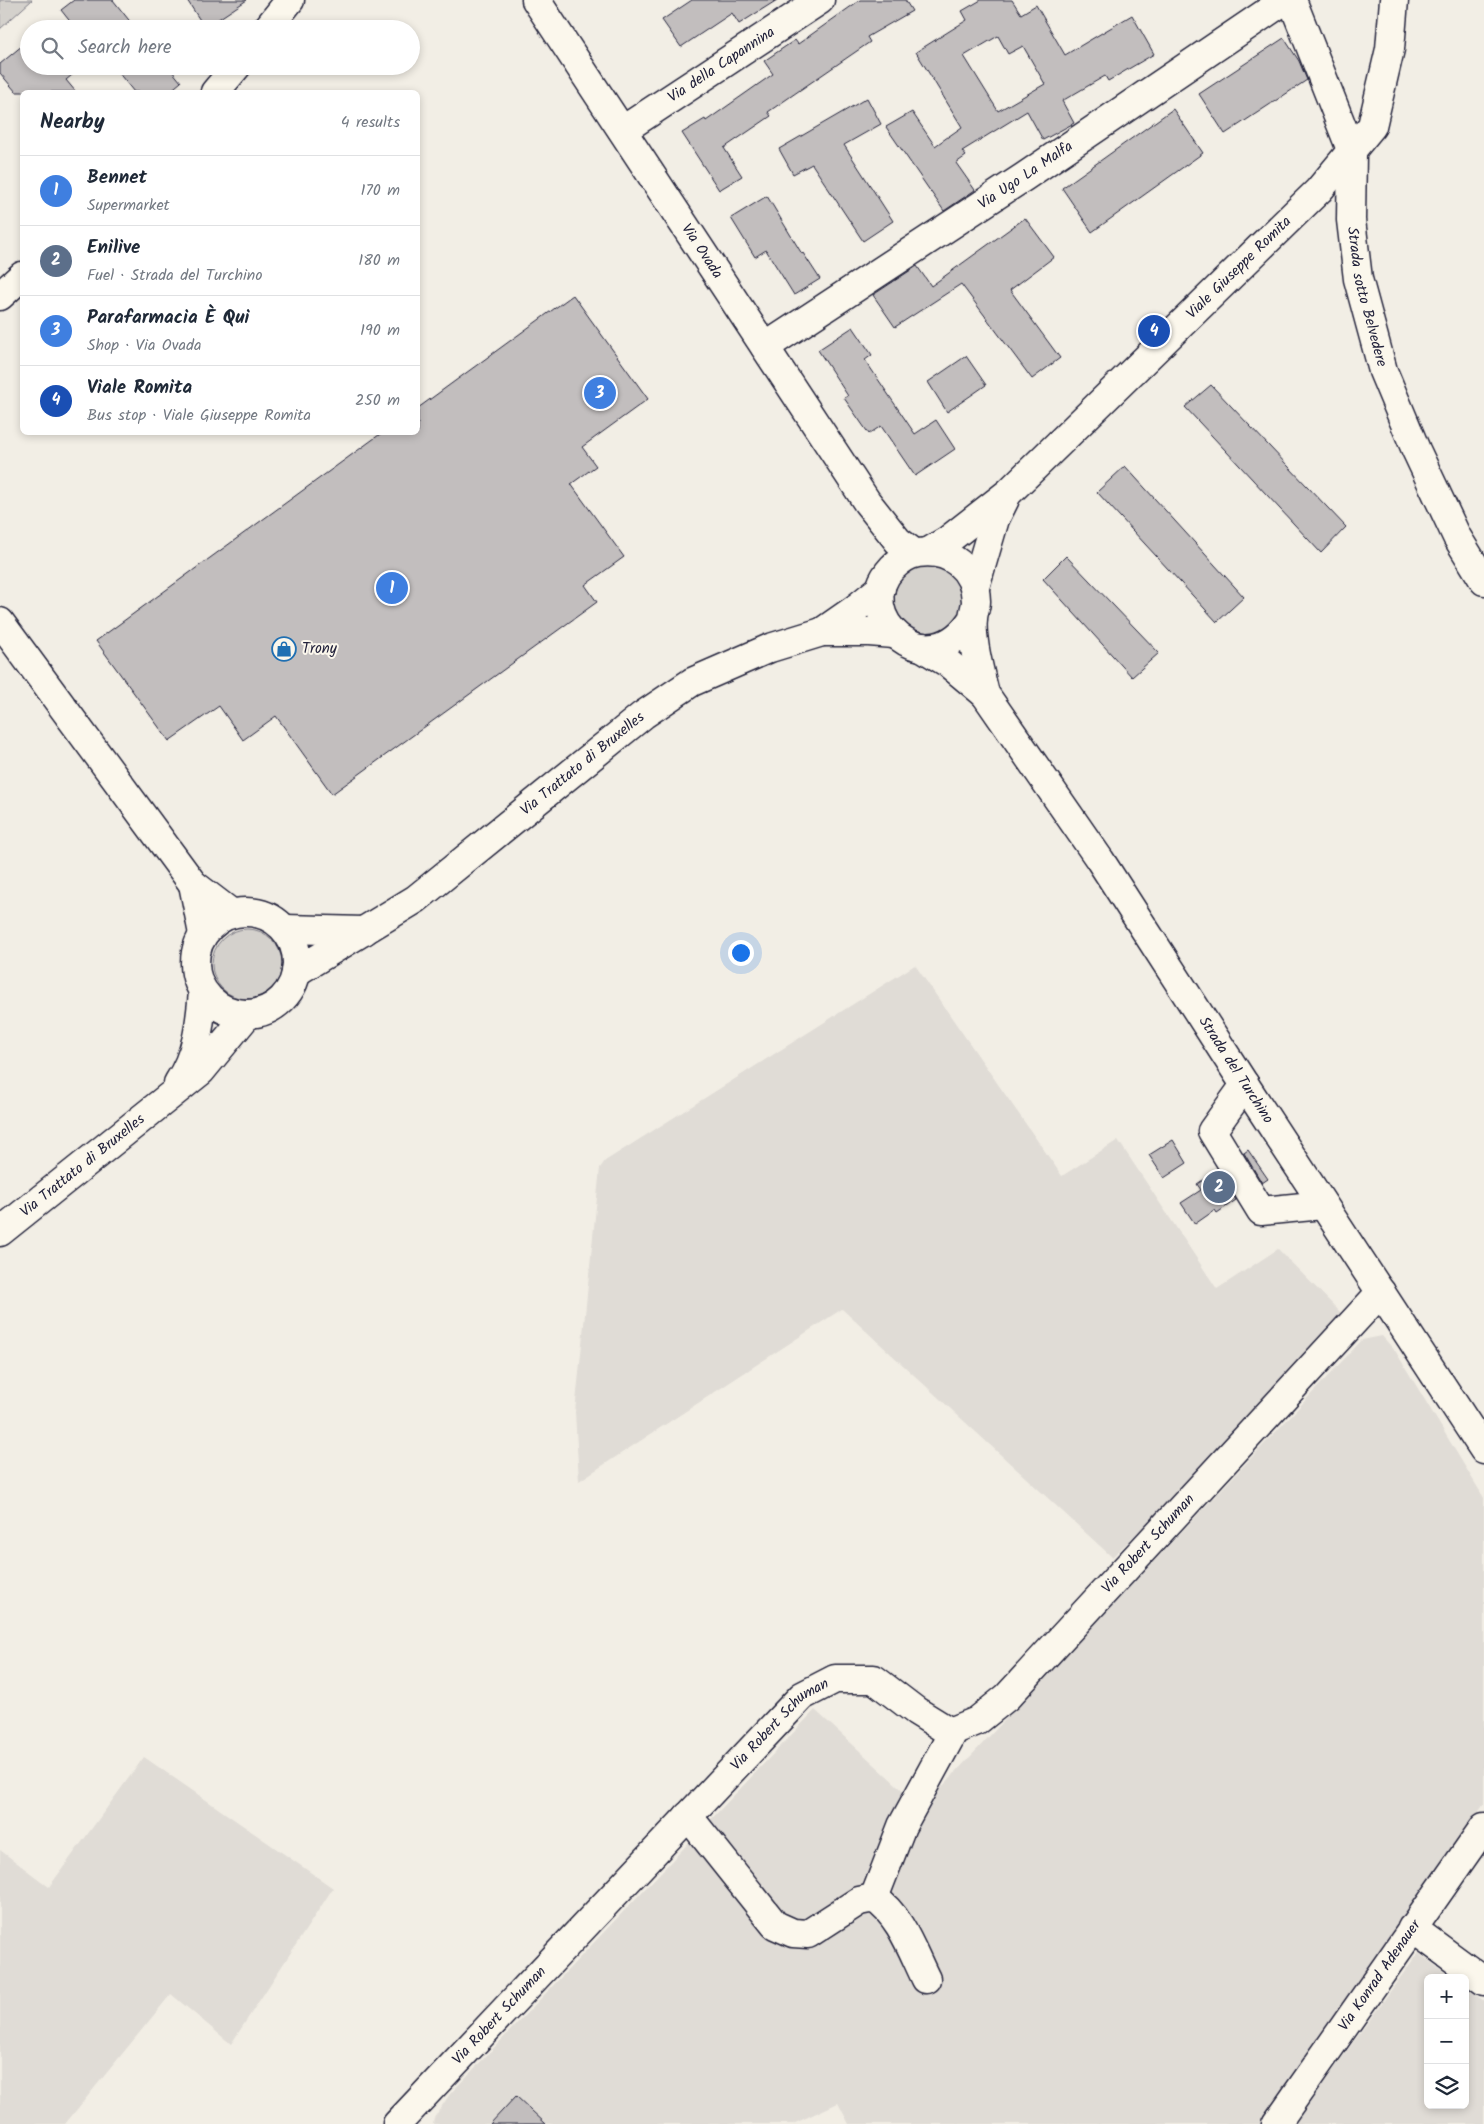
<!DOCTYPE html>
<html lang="en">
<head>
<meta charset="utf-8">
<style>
	body { margin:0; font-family:Kalam,sans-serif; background:#f2f2f3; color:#1f2937 }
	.controls { position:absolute; right:15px; bottom:15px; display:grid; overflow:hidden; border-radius:8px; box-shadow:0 2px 8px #0003 }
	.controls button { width:45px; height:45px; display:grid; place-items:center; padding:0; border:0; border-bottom:1px solid #e0e1e3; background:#fff; color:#1f2937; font:25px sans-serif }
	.you { position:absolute; left:740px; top:952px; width:18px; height:18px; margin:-12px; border:4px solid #fff; border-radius:50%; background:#1a73e8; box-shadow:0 0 0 8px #1a73e833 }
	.badge { display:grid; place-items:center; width:32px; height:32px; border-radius:50%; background:#d93025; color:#fff; font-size:16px; font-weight:700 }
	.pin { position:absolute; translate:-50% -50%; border:2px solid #fff; box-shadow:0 1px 5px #0006 }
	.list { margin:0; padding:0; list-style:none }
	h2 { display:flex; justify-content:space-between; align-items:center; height:65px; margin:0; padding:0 20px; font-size:21px }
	h2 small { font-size:16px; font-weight:400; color:#747a83 }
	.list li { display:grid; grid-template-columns:32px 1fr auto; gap:15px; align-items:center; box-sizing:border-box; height:70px; padding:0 20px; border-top:1px solid #e0e1e3 }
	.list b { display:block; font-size:19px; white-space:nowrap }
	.list p { margin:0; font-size:16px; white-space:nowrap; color:#747a83 }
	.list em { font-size:16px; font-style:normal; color:#747a83 }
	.icon { flex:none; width:28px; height:28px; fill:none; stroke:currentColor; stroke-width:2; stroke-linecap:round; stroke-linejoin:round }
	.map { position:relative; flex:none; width:1484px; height:2124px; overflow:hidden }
	.search { position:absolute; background:#fff; box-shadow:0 2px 8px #0003; left:20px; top:20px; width:400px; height:55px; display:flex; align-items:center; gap:12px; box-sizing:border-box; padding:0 18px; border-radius:28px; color:#747a83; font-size:19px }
	.panel { position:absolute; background:#fff; box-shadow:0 2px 8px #0003; left:20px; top:90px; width:400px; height:345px; border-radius:8px }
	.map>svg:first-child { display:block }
	.built { fill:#e0dcd6 }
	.green { fill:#d4d1cc; stroke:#7b7a84 }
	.building { fill:#c2bebe; stroke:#22223b; fill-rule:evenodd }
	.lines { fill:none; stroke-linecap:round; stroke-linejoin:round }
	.minor-casing { stroke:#22223b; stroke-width:31 }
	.major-casing { stroke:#22223b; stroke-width:31 }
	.minor { stroke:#fbf7ec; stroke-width:28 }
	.major { stroke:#fbf7ec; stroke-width:28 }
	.labels { text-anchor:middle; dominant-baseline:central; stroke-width:4; stroke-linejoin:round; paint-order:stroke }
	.street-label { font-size:15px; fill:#22223b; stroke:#fbf7ec }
	.poi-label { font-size:15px; fill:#22223b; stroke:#fbf7ec; text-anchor:start }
</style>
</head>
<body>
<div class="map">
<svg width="1484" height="2124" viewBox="0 0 1484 2124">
	<rect width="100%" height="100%" fill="#f2eee5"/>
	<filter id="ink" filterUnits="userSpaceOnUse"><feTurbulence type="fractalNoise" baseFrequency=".02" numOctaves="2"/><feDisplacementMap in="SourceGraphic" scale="10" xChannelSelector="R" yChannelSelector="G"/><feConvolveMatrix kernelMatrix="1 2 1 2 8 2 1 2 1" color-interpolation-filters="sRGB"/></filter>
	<g filter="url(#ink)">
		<g class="built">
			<path d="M915,965l147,211 56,-36 99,149 61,-40 67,68 -191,200 -42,40 -270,-248 -263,172 -4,-69 25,-244 5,-7z"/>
			<path d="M1382,1336l14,16 88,146v306l-223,320h-412l-11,-21 -45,21h-360l1,-6 16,-24 365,-384 107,98 440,-468z"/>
			<path d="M144,1757l189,131 -102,156 -60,-50 -106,130h-65v-274l49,37z"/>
			<path d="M1418,1953l34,25h-24v127h37v-118l19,14v123h-190z"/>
		</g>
		<g class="green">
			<path d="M0,0h32l-32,29z"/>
			<path d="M944,565l22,26 -9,33 -32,13 -21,-10 -12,-20 3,-23 15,-17z"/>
			<circle cx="247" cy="964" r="35"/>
		</g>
		<g class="building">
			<path d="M74,0h39l23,29h-60l-15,-19z"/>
			<path d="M187,0h60l-42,28z"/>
			<path d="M692,0h85l-38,24 -7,-11 -51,34 -19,-27z"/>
			<path d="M860,0h45l7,11 -45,26 3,5 -102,70 3,4 -47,32 18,28 -23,14 -37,-57 23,-14 1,2 67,-47 -9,-13 31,-21 3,4z"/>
			<path d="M981,0h31l9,14 15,-9 29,50 67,-40 22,39 -46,27 -3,-5 -43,25 12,22 -31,17 -16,-29 -65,40 4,5 -10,7 19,27 -31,21 -58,-84 26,-15 23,34 27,-19 -46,-75 51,-32 -5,-9zM998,36l10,18 15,-8 22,38 -47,27 -34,-55z"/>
			<path d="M1284,38l15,23 8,19 -82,54 -26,-40z"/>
			<path d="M29,40v26h54l-17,14 10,12h-60l-16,-19v-9z"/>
			<path d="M113,66h55l13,16 -12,10h-35z"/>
			<path d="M867,98l14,26 -37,21 49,76 -30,20 -51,-77 -19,10 -14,-25z"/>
			<path d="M1173,109l30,44 -111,79 -30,-44z"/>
			<path d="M767,196l35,58 1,-1 17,26 -26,16 -28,-45 -11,7 -24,-39z"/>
			<path d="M1025,218l29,39 -44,33 50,68 -28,21 -71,-95 -66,43 -22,-32 44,-29 14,20z"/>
			<path d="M573,295l75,104 -66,48 14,19 -25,18 53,73 -39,28 12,17 -265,192 -56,-78 -33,24 -24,-34 -50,35 -73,-100 287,-209h35v-24z"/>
			<path d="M853,327l19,28 -7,5 50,74 21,-14 19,29 -40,27 -34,-50 -12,8 -25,-36 4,-2 -30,-46z"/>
			<path d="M966,356l20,29 -39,27 -19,-30z"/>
			<path d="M1211,385l135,142 -25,26 -136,-146z"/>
			<path d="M1125,466l119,131 -27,25 -120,-130z"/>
			<path d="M1066,556l93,97 -27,24 -89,-98z"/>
			<path d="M1173,1140l14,23 -23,15 -15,-23z"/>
			<path d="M1248,1150l20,29 -6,4 -18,-30z"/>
			<path d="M1218,1170l18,30 -19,13 -2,-3 -20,14 -14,-21 20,-13 -4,-6z"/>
			<path d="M516,2096l30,28h-56z"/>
		</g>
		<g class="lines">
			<g class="minor-casing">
				<g id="minor">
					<path id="s1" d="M1292,0l60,152 -1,68 7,59 25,92 33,79 41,87 27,44"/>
					<path d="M267,29l23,-29"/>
					<path d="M215,92l22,-26"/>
					<path id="s2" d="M623,130l197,-130"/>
					<path d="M0,296l22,-20"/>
					<path id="s3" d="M765,347l259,-170 261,-177"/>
					<path id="s4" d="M930,551l18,-11 60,-47 311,-303 53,-64 18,-77 4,-49"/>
					<path d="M975,587l20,-68 10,-20"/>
					<path d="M0,622l193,262 38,29"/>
					<path d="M193,884l10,50"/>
					<path d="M1245,1085l-33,46 49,80 62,-6"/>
					<path d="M688,1816l87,109 18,8 15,1 51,-33 15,-3c27,18 38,53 52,81"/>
					<path d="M874,1898l28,-72 49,-90 -1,-4"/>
					<path d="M1412,1928l72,53"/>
					<path id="s5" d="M397,2124l405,-428 33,-17h39l42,32 34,21 27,-11 30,-24 374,-405"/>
					<path id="s6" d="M1276,2124l208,-297"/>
				</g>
			</g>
			<g class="major-casing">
				<g id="major">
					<path id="s7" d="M536,0l331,502 31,39 16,12"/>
					<path d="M973,618c-44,71 -125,-3 -81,-50 7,-7 16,-14 26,-15 31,-5 57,15 58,48 0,6 -3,12 -3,18 -1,7 0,16 1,23 2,17 7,35 11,52"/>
					<path d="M822,632l33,-23 26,-21"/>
					<path id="s8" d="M922,647l26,16 37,31 115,166 145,225 239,365"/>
					<circle cx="246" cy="963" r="51"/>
					<path d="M285,929l79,2"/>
					<path id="s9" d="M296,972l120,-73 227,-184 49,-33 78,-34 52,-16h47l25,2"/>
					<path d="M178,1083c19,-28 22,-58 25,-91"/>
					<path id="s10" d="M0,1232l201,-161 47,-57"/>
				</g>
			</g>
			<use href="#minor" class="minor"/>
			<use href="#major" class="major"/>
		</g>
	</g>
	<defs>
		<g id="shop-ring" transform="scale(1.25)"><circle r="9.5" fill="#fbf7ec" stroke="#1f6fb2" stroke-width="1.5"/><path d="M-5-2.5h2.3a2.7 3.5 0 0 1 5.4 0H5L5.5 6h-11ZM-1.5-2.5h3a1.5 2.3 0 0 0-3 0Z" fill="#1f6fb2"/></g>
	</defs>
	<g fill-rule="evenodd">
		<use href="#shop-ring" x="284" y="649"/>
	</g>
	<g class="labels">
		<g class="street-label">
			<text stroke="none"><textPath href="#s2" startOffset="118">Via della Capannina</textPath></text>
			<text stroke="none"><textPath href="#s3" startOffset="312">Via Ugo La Malfa</textPath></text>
			<text stroke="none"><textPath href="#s7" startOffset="301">Via Ovada</textPath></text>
			<text stroke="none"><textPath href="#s4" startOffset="420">Viale Giuseppe Romita</textPath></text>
			<text stroke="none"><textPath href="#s1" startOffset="310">Strada sotto Belvedere</textPath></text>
			<text stroke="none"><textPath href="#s9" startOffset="355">Via Trattato di Bruxelles</textPath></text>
			<text stroke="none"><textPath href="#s8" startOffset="531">Strada del Turchino</textPath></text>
			<text stroke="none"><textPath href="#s10" startOffset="106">Via Trattato di Bruxelles</textPath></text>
			<text stroke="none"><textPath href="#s5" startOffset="1034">Via Robert Schuman</textPath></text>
			<text stroke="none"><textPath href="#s5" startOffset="554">Via Robert Schuman</textPath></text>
			<text stroke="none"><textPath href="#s6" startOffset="181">Via Konrad Adenauer</textPath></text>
			<text stroke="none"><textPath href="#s5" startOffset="149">Via Robert Schuman</textPath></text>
		</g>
		<g class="poi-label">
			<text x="302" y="649">Trony</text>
		</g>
	</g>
</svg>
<div class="controls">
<button>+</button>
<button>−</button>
<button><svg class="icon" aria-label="layers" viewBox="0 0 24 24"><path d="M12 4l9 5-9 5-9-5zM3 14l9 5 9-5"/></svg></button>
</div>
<div class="you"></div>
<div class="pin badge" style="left:392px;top:588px;background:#3f7fe0">1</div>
<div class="pin badge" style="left:1219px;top:1187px;background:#5c6f8a">2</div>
<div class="pin badge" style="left:600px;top:393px;background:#3f7fe0">3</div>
<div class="pin badge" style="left:1154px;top:331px;background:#1a4fb4">4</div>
<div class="search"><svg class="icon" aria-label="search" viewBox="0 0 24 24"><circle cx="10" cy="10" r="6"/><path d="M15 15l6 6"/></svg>Search here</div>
<section class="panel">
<h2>Nearby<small>4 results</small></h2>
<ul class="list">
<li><span class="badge" style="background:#3f7fe0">1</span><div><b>Bennet</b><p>Supermarket</p></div><em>170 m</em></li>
<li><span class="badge" style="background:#5c6f8a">2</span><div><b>Enilive</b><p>Fuel · Strada del Turchino</p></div><em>180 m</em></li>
<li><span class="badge" style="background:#3f7fe0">3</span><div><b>Parafarmacia È Qui</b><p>Shop · Via Ovada</p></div><em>190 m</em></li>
<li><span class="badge" style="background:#1a4fb4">4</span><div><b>Viale Romita</b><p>Bus stop · Viale Giuseppe Romita</p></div><em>250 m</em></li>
</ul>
</section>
</div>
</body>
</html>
